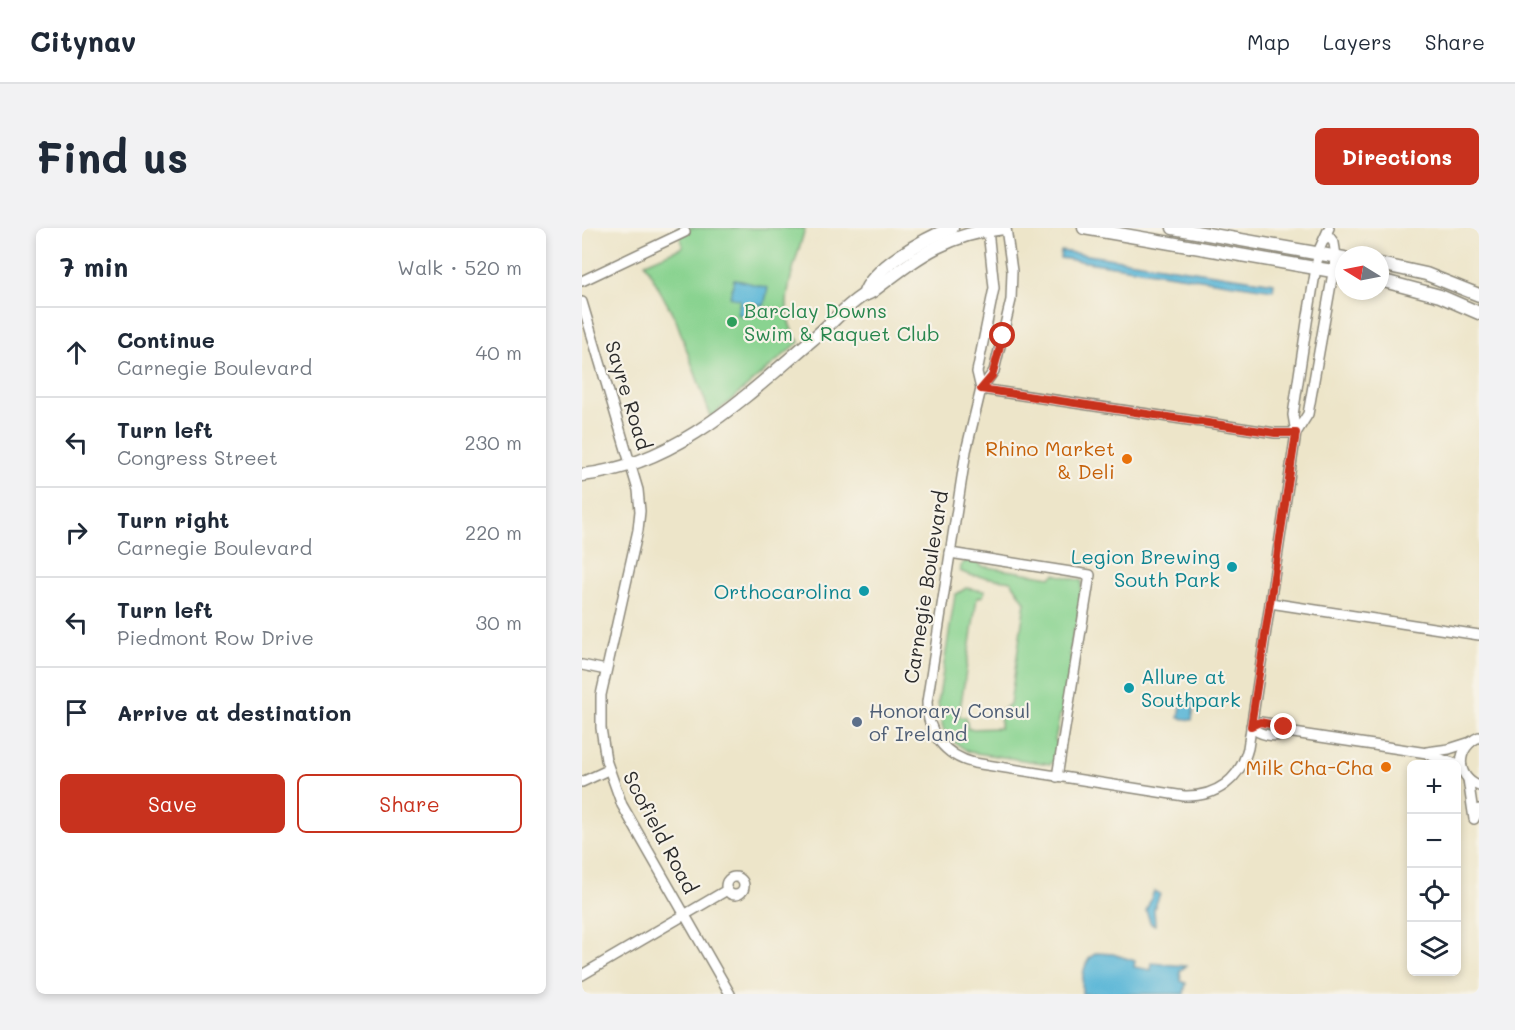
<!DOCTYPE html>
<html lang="en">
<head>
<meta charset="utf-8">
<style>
	body { margin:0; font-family:Mali,sans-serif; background:#f2f2f3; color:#1f2937 }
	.controls { position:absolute; right:18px; bottom:18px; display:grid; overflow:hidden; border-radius:9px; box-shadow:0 3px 9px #0003 }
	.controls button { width:54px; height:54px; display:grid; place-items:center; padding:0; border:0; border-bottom:2px solid #e0e1e3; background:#fff; color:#1f2937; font:30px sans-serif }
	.compass { position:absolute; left:753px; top:18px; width:54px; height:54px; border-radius:50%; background:#fff; box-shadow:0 3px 9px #0003; rotate:280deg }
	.stop { position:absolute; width:18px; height:18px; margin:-14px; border:4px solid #c8321e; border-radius:50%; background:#fff }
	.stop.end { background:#c8321e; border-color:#fff; box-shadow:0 2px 6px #0008 }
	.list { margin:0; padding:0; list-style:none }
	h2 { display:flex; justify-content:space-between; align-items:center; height:78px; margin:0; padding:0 24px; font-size:26px }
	h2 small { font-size:20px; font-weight:400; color:#747a83 }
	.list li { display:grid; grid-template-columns:39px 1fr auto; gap:18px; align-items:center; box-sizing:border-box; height:90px; padding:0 24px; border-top:2px solid #e0e1e3 }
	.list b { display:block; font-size:22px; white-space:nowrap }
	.list p { margin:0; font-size:20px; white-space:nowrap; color:#747a83 }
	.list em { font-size:20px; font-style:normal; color:#747a83 }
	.actions { display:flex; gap:12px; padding:18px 24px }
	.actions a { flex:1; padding:14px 0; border:2px solid #c8321e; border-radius:9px; text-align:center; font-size:21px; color:#c8321e }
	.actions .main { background:#c8321e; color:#fff }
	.icon { flex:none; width:33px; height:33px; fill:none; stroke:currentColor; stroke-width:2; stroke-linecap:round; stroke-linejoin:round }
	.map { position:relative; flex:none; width:897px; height:766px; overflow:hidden; border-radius:9px }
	header { display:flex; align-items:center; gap:36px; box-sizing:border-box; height:84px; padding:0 30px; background:#fff; border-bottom:2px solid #e0e1e3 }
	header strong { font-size:28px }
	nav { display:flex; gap:33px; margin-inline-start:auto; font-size:21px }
	.intro { display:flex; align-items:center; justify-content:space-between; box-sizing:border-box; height:144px; padding:0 36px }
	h1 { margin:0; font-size:42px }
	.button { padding:15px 27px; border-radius:9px; background:#c8321e; color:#fff; font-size:21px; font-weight:700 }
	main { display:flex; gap:36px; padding:0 36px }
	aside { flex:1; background:#fff; border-radius:9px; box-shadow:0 3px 9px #0003 }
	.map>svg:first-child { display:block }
	.green { fill:#89d390; stroke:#5a7f5e; stroke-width:1.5 }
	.water { fill:#59b6d7; stroke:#427081; stroke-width:1.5 }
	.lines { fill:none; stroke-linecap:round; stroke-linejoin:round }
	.minor-casing { stroke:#8c887a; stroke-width:12 }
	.tertiary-casing { stroke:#8c887a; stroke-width:15 }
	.minor { stroke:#fff; stroke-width:9 }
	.tertiary { stroke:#fff; stroke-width:12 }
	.route { stroke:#c8321e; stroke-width:8 }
	.leisure-dot { fill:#2e9e5b; stroke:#f7f3e8; stroke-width:2 }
	.food-dot { fill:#e8710a; stroke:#f7f3e8; stroke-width:2 }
	.culture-dot { fill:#0f9aa8; stroke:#f7f3e8; stroke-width:2 }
	.service-dot { fill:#5c6f8a; stroke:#f7f3e8; stroke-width:2 }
	.labels { text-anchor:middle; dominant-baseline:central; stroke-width:4.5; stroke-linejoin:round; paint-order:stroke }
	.leisure-label { font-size:20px; fill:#27864d; stroke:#f7f3e8; text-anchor:start }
	.street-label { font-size:20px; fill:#2b2b2b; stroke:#f7f3e8 }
	.food-label { font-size:20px; fill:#c56008; stroke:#f7f3e8; text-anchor:end }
	.culture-label { font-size:20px; fill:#0d838f; stroke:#f7f3e8; text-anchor:end }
	.service-label { font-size:20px; fill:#4e5e75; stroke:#f7f3e8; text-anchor:start }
</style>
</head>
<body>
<header>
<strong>Citynav</strong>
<nav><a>Map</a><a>Layers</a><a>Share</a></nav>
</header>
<div class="intro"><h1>Find us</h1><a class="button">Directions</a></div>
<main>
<aside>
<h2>7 min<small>Walk · 520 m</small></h2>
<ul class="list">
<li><svg class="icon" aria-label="ahead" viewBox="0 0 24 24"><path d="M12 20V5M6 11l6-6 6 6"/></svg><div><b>Continue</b><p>Carnegie Boulevard</p></div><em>40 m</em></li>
<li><svg class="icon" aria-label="left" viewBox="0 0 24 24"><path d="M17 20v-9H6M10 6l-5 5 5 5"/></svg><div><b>Turn left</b><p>Congress Street</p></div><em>230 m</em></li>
<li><svg class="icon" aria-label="right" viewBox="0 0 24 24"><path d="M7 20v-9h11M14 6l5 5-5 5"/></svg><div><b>Turn right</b><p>Carnegie Boulevard</p></div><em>220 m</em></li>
<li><svg class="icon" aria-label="left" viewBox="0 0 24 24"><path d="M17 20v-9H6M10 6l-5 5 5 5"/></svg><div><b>Turn left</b><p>Piedmont Row Drive</p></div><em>30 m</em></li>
<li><svg class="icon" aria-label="arrive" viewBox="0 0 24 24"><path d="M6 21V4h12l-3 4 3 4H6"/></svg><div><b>Arrive at destination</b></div></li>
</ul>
<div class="actions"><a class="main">Save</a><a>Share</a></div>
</aside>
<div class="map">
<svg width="897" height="766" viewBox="0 0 897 766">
	<rect width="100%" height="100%" fill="#f7f3e8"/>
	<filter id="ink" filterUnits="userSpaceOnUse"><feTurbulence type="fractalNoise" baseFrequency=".0167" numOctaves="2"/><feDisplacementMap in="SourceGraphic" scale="12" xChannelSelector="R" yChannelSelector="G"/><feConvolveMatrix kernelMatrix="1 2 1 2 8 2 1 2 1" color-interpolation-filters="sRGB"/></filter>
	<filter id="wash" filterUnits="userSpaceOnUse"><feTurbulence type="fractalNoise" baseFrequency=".008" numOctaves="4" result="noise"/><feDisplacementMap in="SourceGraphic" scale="24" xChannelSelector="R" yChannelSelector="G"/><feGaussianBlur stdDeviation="1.35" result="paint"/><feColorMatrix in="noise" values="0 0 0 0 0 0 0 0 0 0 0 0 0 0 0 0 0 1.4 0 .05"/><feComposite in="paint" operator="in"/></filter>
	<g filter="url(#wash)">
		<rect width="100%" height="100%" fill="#ede5c9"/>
		<g class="green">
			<path d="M96,0h127c-9,36 -32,82 -6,114l-88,75 -35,-97 -31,-57 38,-16z"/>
			<path d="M386,333l10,2 2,3 71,11 4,-3 27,7 -4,44 -4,3 -4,27 2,4 -8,53 -4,3 -5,25 4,5 -3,15 -6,4 -81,-12 -15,-10 -11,-13 -5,-26 17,-108 11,-7 19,3 -2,5 -6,2 -18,119h7l2,12 32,-1 1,-17 9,-7 15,-102 -14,-21 -42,-6 -9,-4 2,-8z"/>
		</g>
		<g class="water">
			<path d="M479,23l213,32 -1,7 -213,-32z"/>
			<path d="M152,51l34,9 -4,18 -11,-3 -4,14 -12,-3 3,-14 -10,-3z"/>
			<path d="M600,471l13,2 -3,19 -13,-2z"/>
			<path d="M572,663l6,3 -6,15 1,16 -4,-1 -5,-13z"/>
			<path d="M515,725l16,1 22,7 -1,6 17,3 1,-7 34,3 -6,5 1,10 5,2 -2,11h-102c0,-14 0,-35 15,-41z"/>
		</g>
	</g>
	<g filter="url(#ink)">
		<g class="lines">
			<g class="minor-casing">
				<g id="minor">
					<path d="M746,7l6,8 2,13 -28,158 -12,19 -3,-18 14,-93 12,-72 10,-22"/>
					<path d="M0,53l103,-49"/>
					<path d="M0,74l56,188 2,21 -2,19 -37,165v33l5,32 16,45 108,189"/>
					<path d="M399,161l294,44h21l-48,315c-8,32 -32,49 -64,48l-210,-33c-29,-7 -47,-30 -47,-61l39,-251 15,-62 13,-18 17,-71 1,-29 -6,-43"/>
					<path d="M399,161l-4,-17 17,-84 -6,-58"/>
					<path d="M368,325l140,22 -33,202"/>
					<path d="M688,375l209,32"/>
					<path d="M0,437l24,5"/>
					<path d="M678,494l20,3 7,7c-10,7 -29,3 -36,-6z"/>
					<path d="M705,504l140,21"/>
					<path d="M897,509c-23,10 -24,40 0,49"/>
					<path d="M874,536l-27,-9 -2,-3 22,-3 22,-7"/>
					<path d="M886,551l6,40 5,-10"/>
					<path d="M0,554l26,-12"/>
					<circle cx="153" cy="658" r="9"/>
					<path d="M0,747l145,-85"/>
				</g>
			</g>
			<g class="tertiary-casing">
				<g id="tertiary">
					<path d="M502,0l260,45"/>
					<path d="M591,0l171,30"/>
					<path d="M798,36l46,10 53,21"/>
					<path d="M798,52l60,16 39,17"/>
					<path d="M282,67c7,-27 62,-57 88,-67"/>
					<path d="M0,247c94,-10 163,-78 232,-137 16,-13 31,-31 48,-42 4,-2 9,-3 12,-6 45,-34 72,-56 130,-62"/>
				</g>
			</g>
			<use href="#minor" class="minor"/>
			<use href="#tertiary" class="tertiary"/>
		</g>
	</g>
	<g class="lines" filter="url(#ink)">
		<path class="route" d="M421,108l-11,40 -11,13 294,44h21l-45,293 9,-4 24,5"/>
	</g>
	<circle class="leisure-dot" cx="150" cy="94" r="6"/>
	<g class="food-dot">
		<circle cx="545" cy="231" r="6"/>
		<circle cx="804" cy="539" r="6"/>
	</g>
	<g class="culture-dot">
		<circle cx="650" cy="339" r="6"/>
		<circle cx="282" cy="363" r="6"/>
		<circle cx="547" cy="460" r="6"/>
	</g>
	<circle class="service-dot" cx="275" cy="494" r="6"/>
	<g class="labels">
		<g class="leisure-label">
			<text x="162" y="82">Barclay Downs<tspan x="162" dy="23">Swim &amp; Raquet Club</tspan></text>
		</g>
		<g class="street-label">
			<text transform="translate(47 167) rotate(73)">Sayre Road</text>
			<text transform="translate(343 359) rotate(-81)">Carnegie Boulevard</text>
			<text transform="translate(79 604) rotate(62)">Scofield Road</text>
		</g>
		<g class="food-label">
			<text x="533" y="220">Rhino Market<tspan x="533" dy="23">&amp; Deli</tspan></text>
			<text x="792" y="539">Milk Cha-Cha</text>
		</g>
		<g class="culture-label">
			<text x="638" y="328">Legion Brewing<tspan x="638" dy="23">South Park</tspan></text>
			<text x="270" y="363">Orthocarolina</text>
			<text x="559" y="448" text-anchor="start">Allure at<tspan x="559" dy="23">Southpark</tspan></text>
		</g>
		<g class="service-label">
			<text x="287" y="482">Honorary Consul<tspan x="287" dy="23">of Ireland</tspan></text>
		</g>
	</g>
</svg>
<div class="controls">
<button>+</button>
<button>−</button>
<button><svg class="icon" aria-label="locate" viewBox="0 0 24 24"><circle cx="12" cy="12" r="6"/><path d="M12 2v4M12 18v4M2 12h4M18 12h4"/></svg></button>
<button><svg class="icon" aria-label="layers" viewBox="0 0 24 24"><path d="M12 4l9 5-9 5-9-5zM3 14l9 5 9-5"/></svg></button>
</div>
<svg class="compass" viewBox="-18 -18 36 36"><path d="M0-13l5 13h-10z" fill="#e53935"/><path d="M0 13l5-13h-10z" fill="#747a83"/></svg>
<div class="stop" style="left:421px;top:108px"></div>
<div class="stop end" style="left:702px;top:499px"></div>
</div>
</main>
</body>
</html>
